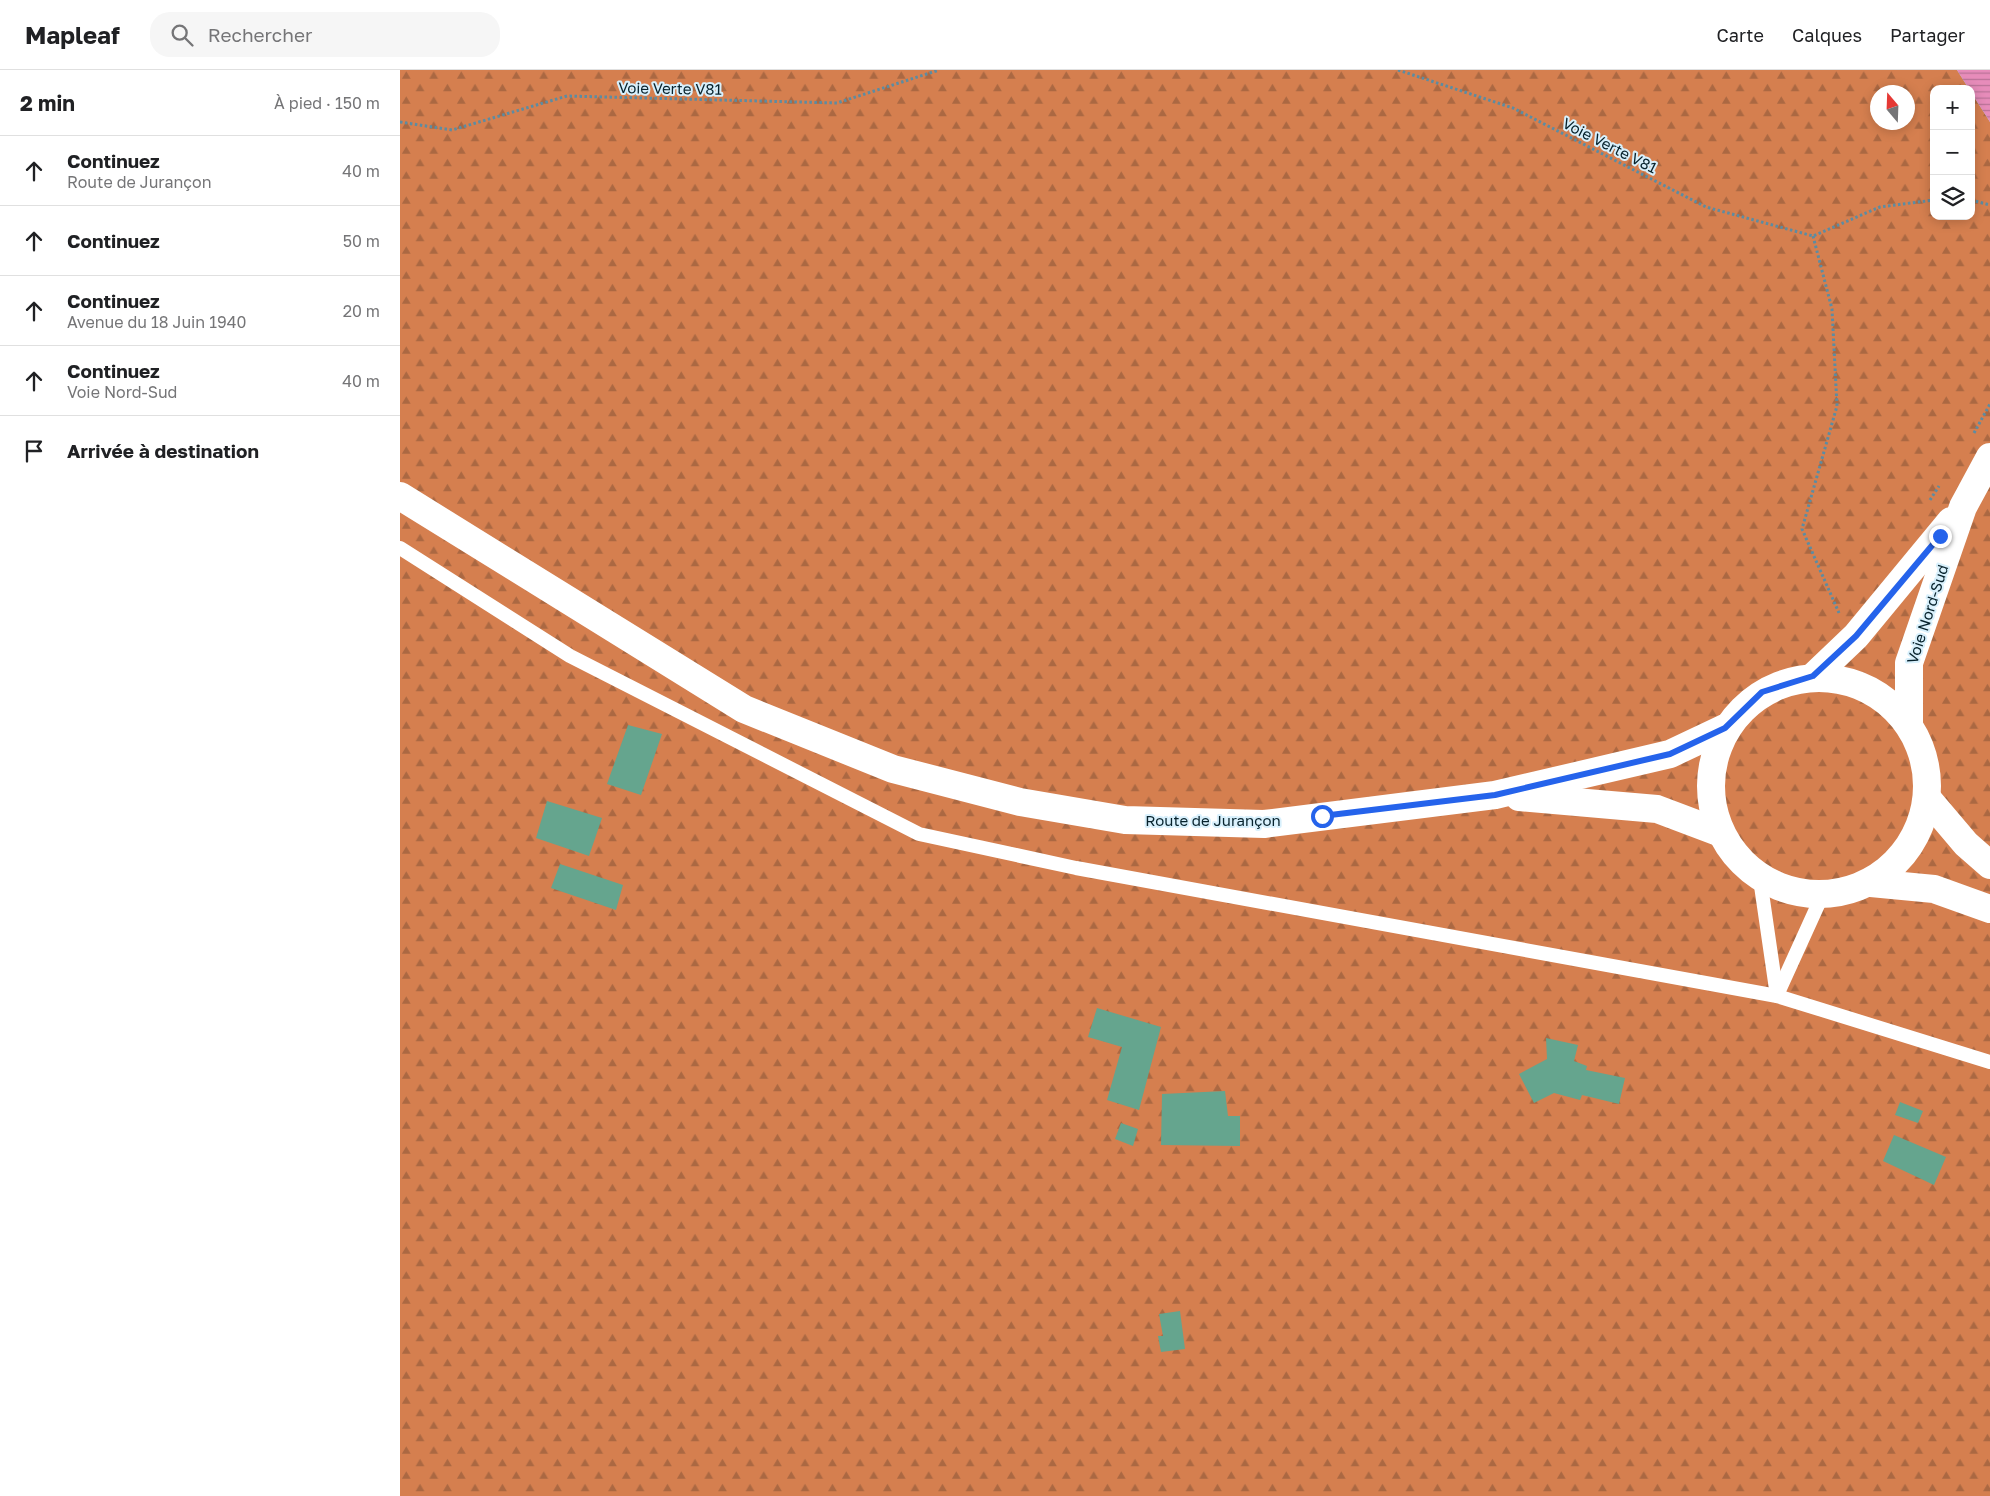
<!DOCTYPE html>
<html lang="fr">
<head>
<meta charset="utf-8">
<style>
	body { margin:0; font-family:"Golos Text",sans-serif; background:#f6f6f6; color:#202124 }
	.controls { position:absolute; right:15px; top:15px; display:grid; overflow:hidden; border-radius:10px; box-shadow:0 2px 12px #0003 }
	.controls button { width:45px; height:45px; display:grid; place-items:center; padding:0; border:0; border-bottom:1px solid #e0e0e0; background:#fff; color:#202124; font:25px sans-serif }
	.compass { position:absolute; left:1470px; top:15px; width:45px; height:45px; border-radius:50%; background:#fff; box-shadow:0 2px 12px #0003; rotate:341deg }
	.stop { position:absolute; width:15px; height:15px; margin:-11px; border:4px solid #2563eb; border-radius:50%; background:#fff }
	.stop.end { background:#2563eb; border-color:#fff; box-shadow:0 1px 5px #0008 }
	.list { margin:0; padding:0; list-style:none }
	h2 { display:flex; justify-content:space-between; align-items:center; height:65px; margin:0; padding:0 20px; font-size:21px }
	h2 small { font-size:16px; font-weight:400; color:#757577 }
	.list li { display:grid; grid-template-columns:32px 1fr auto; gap:15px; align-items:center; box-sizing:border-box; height:70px; padding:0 20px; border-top:1px solid #e0e0e0 }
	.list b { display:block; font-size:19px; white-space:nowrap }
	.list p { margin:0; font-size:16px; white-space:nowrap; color:#757577 }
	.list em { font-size:16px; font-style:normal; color:#757577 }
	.icon { flex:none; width:28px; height:28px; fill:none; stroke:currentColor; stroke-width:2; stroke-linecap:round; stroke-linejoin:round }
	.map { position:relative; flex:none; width:1590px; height:1426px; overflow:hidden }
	header { display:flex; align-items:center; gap:30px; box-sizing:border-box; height:70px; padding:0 25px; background:#fff; border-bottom:1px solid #e0e0e0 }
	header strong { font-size:24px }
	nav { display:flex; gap:28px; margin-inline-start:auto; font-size:18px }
	.search { width:350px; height:45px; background:#f6f6f6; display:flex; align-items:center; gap:12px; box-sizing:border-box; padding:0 18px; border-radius:20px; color:#757577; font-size:19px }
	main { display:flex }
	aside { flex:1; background:#fff }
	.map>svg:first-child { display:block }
	.forest { fill:url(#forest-firs); fill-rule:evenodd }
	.water { fill:url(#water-rules) }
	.building { fill:#65a58e }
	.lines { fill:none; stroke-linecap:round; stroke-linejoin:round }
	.path { stroke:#5c8ca2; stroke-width:3; stroke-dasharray:2.5 2.5; stroke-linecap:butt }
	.service { stroke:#fff; stroke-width:14 }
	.primary { stroke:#fff; stroke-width:28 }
	.route { stroke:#2563eb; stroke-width:6 }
	.labels { text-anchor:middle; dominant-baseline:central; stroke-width:4; stroke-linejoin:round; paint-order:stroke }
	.street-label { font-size:15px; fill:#07222c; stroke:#d8f0fc }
</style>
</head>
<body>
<header>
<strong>Mapleaf</strong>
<div class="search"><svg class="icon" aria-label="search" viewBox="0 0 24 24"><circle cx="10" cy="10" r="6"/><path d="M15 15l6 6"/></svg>Rechercher</div>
<nav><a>Carte</a><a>Calques</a><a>Partager</a></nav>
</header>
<main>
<aside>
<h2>2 min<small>À pied · 150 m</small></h2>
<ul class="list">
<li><svg class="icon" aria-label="ahead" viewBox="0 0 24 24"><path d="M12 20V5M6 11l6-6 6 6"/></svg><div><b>Continuez</b><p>Route de Jurançon</p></div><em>40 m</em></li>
<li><svg class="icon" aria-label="ahead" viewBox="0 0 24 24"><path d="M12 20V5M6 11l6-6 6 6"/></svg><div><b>Continuez</b></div><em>50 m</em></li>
<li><svg class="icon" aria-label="ahead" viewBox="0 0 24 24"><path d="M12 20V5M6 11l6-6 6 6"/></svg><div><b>Continuez</b><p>Avenue du 18 Juin 1940</p></div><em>20 m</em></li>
<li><svg class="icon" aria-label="ahead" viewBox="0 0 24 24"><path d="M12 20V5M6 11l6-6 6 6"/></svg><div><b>Continuez</b><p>Voie Nord-Sud</p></div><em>40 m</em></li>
<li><svg class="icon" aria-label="arrive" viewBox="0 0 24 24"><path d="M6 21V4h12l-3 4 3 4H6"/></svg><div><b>Arrivée à destination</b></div></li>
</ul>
</aside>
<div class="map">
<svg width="1590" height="1426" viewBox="0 0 1590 1426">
	<defs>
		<pattern id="forest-firs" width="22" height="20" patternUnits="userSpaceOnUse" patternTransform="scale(1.25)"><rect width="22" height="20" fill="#d57f4f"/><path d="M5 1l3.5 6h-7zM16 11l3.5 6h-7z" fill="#ab6842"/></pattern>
		<pattern id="water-rules" width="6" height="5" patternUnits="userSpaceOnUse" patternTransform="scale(1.25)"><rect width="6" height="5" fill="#e78cba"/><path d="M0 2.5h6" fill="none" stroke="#b97297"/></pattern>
	</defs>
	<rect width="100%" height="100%" fill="#97d5f3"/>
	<path class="forest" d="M0,0h1557l12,19h-35v127h37v-124l19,30v1374h-1590zM1478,22h30v30h-30z"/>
	<path class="water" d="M1557,0h33v52l-19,-30v-3h-2z"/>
	<g class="building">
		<path d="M228,655l34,9 -21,61 -34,-11z"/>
		<path d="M147,731l55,17 -13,38 -53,-18z"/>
		<path d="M160,794l63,21 -7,25 -65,-22z"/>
		<path d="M697,938l64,19 -22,83 -32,-10 15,-53 -34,-10z"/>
		<path d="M1146,968l32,7 -4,16 13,5 -1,4 39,8 -6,26 -37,-9 -2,5 -26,-7 -20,10 -15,-29 28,-15z"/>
		<path d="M825,1021l3,25h12v30l-79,-1 1,-51z"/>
		<path d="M1500,1032l23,9 -5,12 -23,-8z"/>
		<path d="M721,1053l17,6 -5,17 -18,-7z"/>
		<path d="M1494,1065l52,22 -12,28 -51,-24z"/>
		<path d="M780,1241l5,38 -24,3 -3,-16h5l-4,-22z"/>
	</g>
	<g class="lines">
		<g class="path">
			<path d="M998,0l115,38 193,99 107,29 67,-29 54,-7"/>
			<path d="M0,52l52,8 115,-34 270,7 102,-33"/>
			<path d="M1571,130l19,5"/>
			<path d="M1413,166l19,73 5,97 -35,123 37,84"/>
			<path d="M1574,363l16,-29"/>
			<path d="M1530,430l9,-14"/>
		</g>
		<g class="service">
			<path d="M0,478l170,108 349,178 157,34 701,128 213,66"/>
			<path d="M1360,809l17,117"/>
			<path d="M1377,925l45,-99"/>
		</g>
		<g class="primary">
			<path d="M0,426l344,213 149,60 127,33 105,18 139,4 231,-29 175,-41 55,-26"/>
			<path d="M1413,607l43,-41 95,-115"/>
			<circle cx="1419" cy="716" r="108"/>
			<path d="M1509,655v-62l54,-156 27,-50"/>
			<path d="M1119,727l138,12 61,23"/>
			<path d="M1527,728l39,46 24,21"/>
			<path d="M1471,813l63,6 56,20"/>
		</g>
	</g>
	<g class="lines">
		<path class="route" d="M922,746l173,-21 175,-41 55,-26 37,-36 51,-16 43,-40 84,-100"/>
	</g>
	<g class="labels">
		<g class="street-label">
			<text transform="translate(270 18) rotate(1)">Voie Verte V81</text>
			<text transform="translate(1210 75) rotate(27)">Voie Verte V81</text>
			<text transform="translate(1527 544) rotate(-72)">Voie Nord-Sud</text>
			<text x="813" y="750">Route de Jurançon</text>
		</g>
	</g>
</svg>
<div class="controls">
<button>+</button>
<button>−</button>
<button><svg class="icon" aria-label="layers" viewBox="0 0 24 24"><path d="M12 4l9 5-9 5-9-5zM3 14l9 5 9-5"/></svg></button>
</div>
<svg class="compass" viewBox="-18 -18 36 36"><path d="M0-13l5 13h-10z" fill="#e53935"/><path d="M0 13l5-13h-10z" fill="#757577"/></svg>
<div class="stop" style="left:922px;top:746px"></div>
<div class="stop end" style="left:1540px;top:466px"></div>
</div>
</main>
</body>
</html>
